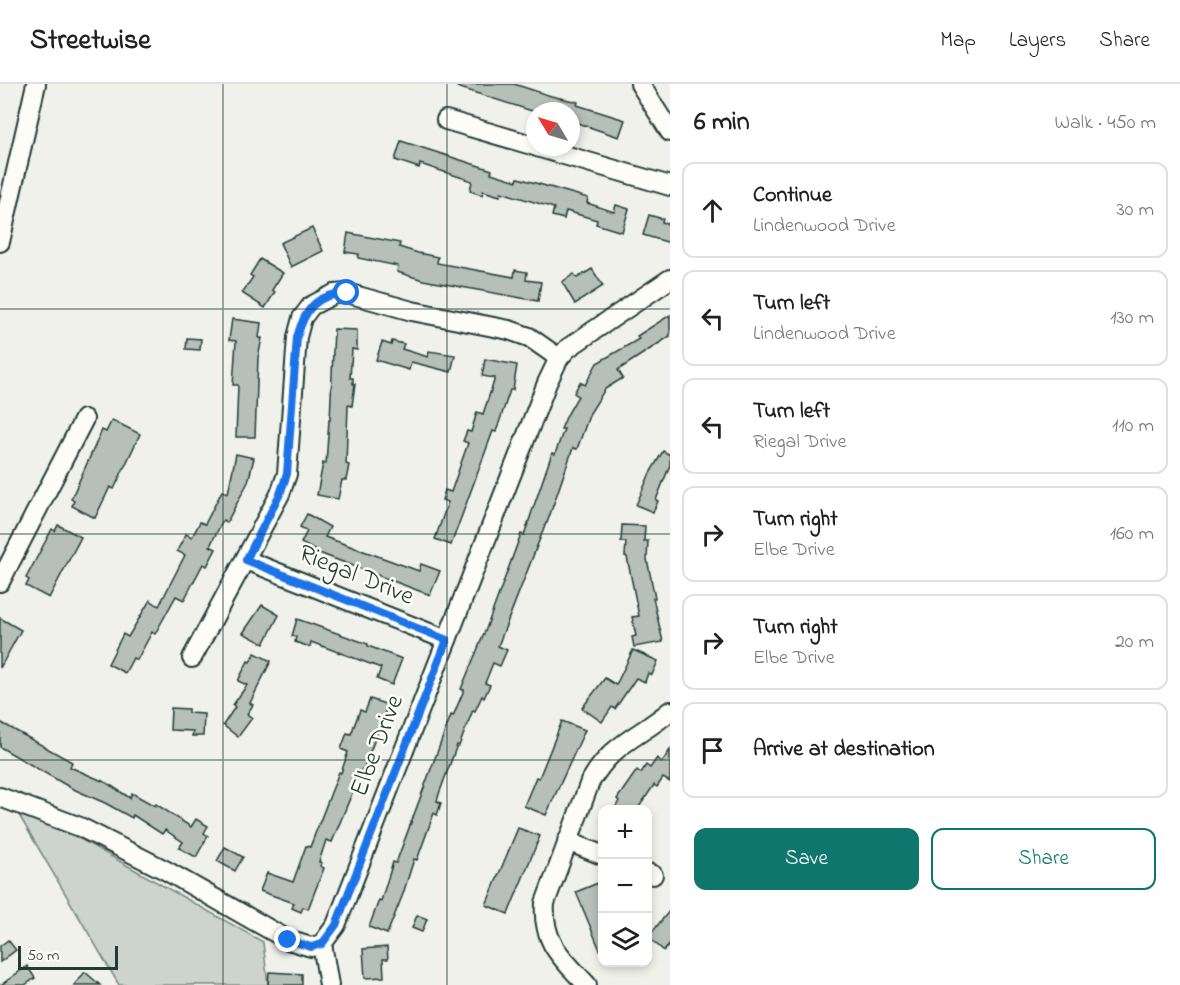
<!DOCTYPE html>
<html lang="en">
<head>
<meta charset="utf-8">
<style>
	body { margin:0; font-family:"Indie Flower",sans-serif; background:#f6f6f6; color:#202124 }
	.controls { position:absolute; right:18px; bottom:18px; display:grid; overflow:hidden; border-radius:12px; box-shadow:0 3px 9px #0003 }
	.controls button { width:54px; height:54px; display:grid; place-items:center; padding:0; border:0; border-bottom:2px solid #e0e0e0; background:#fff; color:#202124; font:30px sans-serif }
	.compass { position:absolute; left:526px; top:18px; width:54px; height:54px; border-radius:50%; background:#fff; box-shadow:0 3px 9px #0003; rotate:308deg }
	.scale { position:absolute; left:18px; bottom:15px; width:100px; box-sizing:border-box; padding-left:6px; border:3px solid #1f3d34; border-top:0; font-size:16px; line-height:21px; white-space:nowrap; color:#1f3d34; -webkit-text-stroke:4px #fdfcf7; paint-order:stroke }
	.stop { position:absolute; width:18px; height:18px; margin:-14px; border:4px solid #1a73e8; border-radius:50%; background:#fff }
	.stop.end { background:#1a73e8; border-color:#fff; box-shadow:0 2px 6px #0008 }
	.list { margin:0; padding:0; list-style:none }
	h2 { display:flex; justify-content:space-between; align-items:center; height:78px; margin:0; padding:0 24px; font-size:26px }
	h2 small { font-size:20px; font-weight:400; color:#757577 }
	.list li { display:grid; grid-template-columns:39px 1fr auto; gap:18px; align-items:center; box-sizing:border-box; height:96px; margin:0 12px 12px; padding:0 12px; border:2px solid #e0e0e0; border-radius:12px }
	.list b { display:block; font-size:22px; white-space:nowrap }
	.list p { margin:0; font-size:20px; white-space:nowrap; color:#757577 }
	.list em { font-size:20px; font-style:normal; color:#757577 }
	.actions { display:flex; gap:12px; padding:18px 24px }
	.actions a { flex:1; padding:14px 0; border:2px solid #0f766e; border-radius:12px; text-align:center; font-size:21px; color:#0f766e }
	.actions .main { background:#0f766e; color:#fff }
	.icon { flex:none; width:33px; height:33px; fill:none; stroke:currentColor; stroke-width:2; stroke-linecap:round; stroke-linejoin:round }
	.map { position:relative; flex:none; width:670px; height:901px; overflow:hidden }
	header { display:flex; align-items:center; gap:36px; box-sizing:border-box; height:84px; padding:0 30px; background:#fff; border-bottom:2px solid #e0e0e0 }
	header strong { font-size:28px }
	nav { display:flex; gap:33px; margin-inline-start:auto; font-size:21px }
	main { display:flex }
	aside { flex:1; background:#fff }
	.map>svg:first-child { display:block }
	.green { fill:#cdd3cd; stroke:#768880; stroke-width:1.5 }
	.building { fill:#b6bfb8; stroke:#1f3d34; stroke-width:1.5 }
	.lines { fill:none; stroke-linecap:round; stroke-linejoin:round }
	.minor-casing { stroke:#1f3d34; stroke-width:22 }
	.minor { stroke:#fdfcf7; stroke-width:18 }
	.route { stroke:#1a73e8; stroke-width:8 }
	.grid { fill:none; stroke:#1f3d34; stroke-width:1.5; stroke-opacity:0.55 }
	.labels { text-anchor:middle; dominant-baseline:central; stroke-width:5; stroke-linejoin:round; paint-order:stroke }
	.street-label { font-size:26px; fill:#1f3d34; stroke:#fdfcf7 }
</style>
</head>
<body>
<header>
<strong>Streetwise</strong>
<nav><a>Map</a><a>Layers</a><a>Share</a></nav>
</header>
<main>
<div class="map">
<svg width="670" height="901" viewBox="0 0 670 901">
	<rect width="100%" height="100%" fill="#f0f1eb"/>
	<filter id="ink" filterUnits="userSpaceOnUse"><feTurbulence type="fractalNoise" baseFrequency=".0167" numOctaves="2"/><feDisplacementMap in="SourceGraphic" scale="12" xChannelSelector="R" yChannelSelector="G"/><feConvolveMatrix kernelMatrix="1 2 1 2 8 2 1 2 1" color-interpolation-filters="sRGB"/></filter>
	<g filter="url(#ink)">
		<path class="green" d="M16,726l59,26 188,106 5,43h-149z"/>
		<g class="building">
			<path d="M457,0h57l37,12 27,6 -1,3 48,15 -6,17 -48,-16v-10h-39l-75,-24z"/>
			<path d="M401,57l91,29 -1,3 26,8 1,-3 70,20 -1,5 27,9 2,-7 13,4 -7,23 -26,-8 1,-4 -31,-9 -2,8 -12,-3 2,-8 -53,-16 -1,4 -17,-5 -1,4 -12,-4 2,-10 -52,-17 -1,4 -24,-8z"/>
			<path d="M649,131l14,4 -1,3 8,3v18l-27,-8z"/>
			<path d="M312,144l11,23 -32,16 -11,-24z"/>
			<path d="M348,149l52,10 -1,4 19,6 20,4 -1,6 77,14 1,-7 12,2 -1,8 15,2 -3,19 -115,-21 -26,-8 1,-6 -40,-8 1,-4 -14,-2z"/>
			<path d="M260,175l23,14 -11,17 3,2 -10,16 -23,-15 11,-16 -3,-2z"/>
			<path d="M592,185l11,17 -28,18 -13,-22 12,-8 3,4z"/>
			<path d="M670,231v21l-52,34 5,8 -18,11 -15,24 -13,36 -4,-1 -26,75h-1l-48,123 9,4 -7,16 -7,-3 -8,20 5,2 -6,13 -2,-2 -7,15 -2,-1 -14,36 -2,-1 -18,49 -2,7 4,2 -4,12 -3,-2 -17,47 -3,-1 -11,35 -16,40 -18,-7 10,-27 2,1 12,-39 3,1 55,-148 2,1 11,-26 -3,-1 25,-60 35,-95 3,1 28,-82 3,1 9,-25h-3l6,-14 11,-19 -4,-3 6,-11 5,3 12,-22 42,-24 -2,-3z"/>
			<path d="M232,235l29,4 -2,15h3l-4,20 -3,79h-19l2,-52h-5l3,-44 -7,-1z"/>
			<path d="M334,245l23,1v20l-5,-1 -2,29h3v6h2l-3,22 -4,-1 -2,59 3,1 -3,15h-4l-4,19 -21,-4 6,-32 3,1 3,-44h1z"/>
			<path d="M187,254l14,1 -1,11 -14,-1z"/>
			<path d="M392,257l12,3 -2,5 26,8 1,-6 26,4 -4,17 -40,-10 -2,8 -33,-10 6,-18 9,3z"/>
			<path d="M485,275l32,6 -4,25h-3l-14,42 -3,-1 -42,114 -16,-6 13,-37 -6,-2 3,-10 6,2 17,-49 -5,-2 4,-10 4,1 6,-20 6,2 12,-36 -13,-2z"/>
			<path d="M112,336l28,14 -26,55 -4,-2 -15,31 -23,-12 2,-5 -3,-2 31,-69 4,2z"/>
			<path d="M663,367l7,4v10l-14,35 2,1 -5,11 -17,-7 14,-32z"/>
			<path d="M236,370l18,4 -6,24 -21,40 -4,-2 -13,26 6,3 -9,17 -4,-2 -19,36 -8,-4 -21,38 -3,-2 -15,28 -4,-2 -8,15 -17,-9 15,-30 5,3 22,-37 9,6 26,-51 -8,-4 9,-17 6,3 8,-15 5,2 17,-33 6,2z"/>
			<path d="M307,430l23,13 -5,10 94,34 2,-7 19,7 -10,24 -111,-42 -18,-10 6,-12 -7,-4z"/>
			<path d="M58,441l23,12 -32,61 -23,-12 3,-6 -3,-2 26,-49 3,2z"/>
			<path d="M622,441l23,1 -1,15h4l-1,18 8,39h-2l10,44 -29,5 -2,-10 4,-1 -4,-19 7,-1 -12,-59 -2,-1 1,-14h-5z"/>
			<path d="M262,521l17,10 -15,29 -21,-11z"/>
			<path d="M0,534l21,12 -21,38z"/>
			<path d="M297,535l71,25v2l34,13 -10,26 -15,-6 4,-11 -70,-26 -1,5 -15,-5 1,-5 -4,-1z"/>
			<path d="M633,566l25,11 -6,14 -4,-2 -3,9 -9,-4 -21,31 -3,-2 -10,15 -20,-14 23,-30 11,7z"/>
			<path d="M255,569l16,8 -21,42 3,2 -6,9 5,4 -14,19 -15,-12 12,-18 -2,-2 14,-20 -9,-4 10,-20 2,1z"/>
			<path d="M370,615l18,6 -25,65 -1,-1 -30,73 -6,-2 -7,22 3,1 -2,3 4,2 -16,41 -5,-2 -2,5 -9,-4 2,-5 -34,-12 7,-18 26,9 13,-36 4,1 29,-75 2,1 7,-21 -7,-3 6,-16 4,1 9,-24 5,2z"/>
			<path d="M171,624l17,1v4l16,1 -1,22h-11l1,-5 -23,-1z"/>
			<path d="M562,637l23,9 -39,85 -22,-9 12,-29 3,1z"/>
			<path d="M0,638l72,40 -2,5 37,16 23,15 2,-5 23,13 1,-2 35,23 5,-8 12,7 -4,7 4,3 -12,21 -17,-9 4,-6 -18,-12 -3,4 -29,-19 -1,3 -27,-15 -34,-15 -71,-41z"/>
			<path d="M670,666v32l-7,-4 -6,9 -3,-2 -17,25h-23l5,-9 -2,-2 20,-29 4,3 5,-8 4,3 7,-10 5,4z"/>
			<path d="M518,744l22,8 -32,78 -22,-9z"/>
			<path d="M225,763l18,10 -8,14 -18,-10z"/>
			<path d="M598,799l5,9 -1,63 -26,-63z"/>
			<path d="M670,826v34l-6,7 -16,-14z"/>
			<path d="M417,831l10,4 -5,13 -10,-4z"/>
			<path d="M8,856l8,10 -16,12v-16z"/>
			<path d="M387,863l1,12h-5l1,18 -19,1 -2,-29z"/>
			<path d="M27,882l8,12 -10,7h-24z"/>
			<path d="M85,888l15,13h-26z"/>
			<path d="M269,888l33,2v11h-34z"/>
		</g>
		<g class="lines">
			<g class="minor-casing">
				<g id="minor">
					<path d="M640,0l30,48"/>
					<path d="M446,36l89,26"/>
					<path d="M537,63l133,39"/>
					<path d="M0,158l36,-158"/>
					<path d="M246,476l201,80"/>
					<path d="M0,498l84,-163"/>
					<path d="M192,574l88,-164 7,-20 10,-137 5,-19 9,-12 23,-12 13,-1 65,18 97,19 20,7 30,21"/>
					<path d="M0,713l80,30 85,43 123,70 23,7 11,-3 14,-19 211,-542 12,-25 9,-10 102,-69"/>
					<path d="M567,757l35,14"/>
					<path d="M648,789l5,2"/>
					<path d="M322,860l7,41"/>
					<path d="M587,901c-25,-27 -45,-42 -42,-82l45,-121c23,-40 48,-44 80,-71"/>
				</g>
			</g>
			<use href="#minor" class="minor"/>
		</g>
	</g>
	<g class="lines" filter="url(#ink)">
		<path class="route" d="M288,856l23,7 11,-3 14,-19 111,-285 -201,-80 34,-66 7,-20 10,-137c8,-28 19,-43 50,-44"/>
	</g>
	<path class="grid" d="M223,0v901M447,0v901M0,225h670M0,450h670M0,676h670"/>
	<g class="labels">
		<g class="street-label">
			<text transform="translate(356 492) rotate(22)">Riegal Drive</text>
			<text transform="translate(378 662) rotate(-69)">Elbe Drive</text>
		</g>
	</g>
</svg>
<div class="controls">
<button>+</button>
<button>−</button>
<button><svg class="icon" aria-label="layers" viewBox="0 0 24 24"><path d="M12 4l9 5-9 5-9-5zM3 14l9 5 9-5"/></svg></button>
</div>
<svg class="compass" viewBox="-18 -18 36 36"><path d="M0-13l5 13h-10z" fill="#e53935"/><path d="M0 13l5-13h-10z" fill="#757577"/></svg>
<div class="scale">50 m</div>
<div class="stop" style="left:347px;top:209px"></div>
<div class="stop end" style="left:288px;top:856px"></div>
</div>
<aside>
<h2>6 min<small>Walk · 450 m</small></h2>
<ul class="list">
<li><svg class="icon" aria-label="ahead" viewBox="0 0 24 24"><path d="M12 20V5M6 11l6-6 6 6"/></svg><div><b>Continue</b><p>Lindenwood Drive</p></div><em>30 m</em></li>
<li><svg class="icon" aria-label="left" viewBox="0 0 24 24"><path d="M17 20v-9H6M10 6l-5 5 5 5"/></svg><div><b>Turn left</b><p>Lindenwood Drive</p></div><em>130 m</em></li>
<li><svg class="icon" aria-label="left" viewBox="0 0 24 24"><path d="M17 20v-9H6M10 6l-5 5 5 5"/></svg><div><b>Turn left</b><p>Riegal Drive</p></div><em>110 m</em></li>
<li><svg class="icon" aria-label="right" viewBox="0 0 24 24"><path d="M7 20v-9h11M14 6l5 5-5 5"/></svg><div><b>Turn right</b><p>Elbe Drive</p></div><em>160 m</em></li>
<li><svg class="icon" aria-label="right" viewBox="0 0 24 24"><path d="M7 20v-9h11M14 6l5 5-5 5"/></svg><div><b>Turn right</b><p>Elbe Drive</p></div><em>20 m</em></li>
<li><svg class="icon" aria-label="arrive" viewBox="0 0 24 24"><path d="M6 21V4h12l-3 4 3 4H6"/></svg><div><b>Arrive at destination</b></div></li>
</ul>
<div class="actions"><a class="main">Save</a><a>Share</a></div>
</aside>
</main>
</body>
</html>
